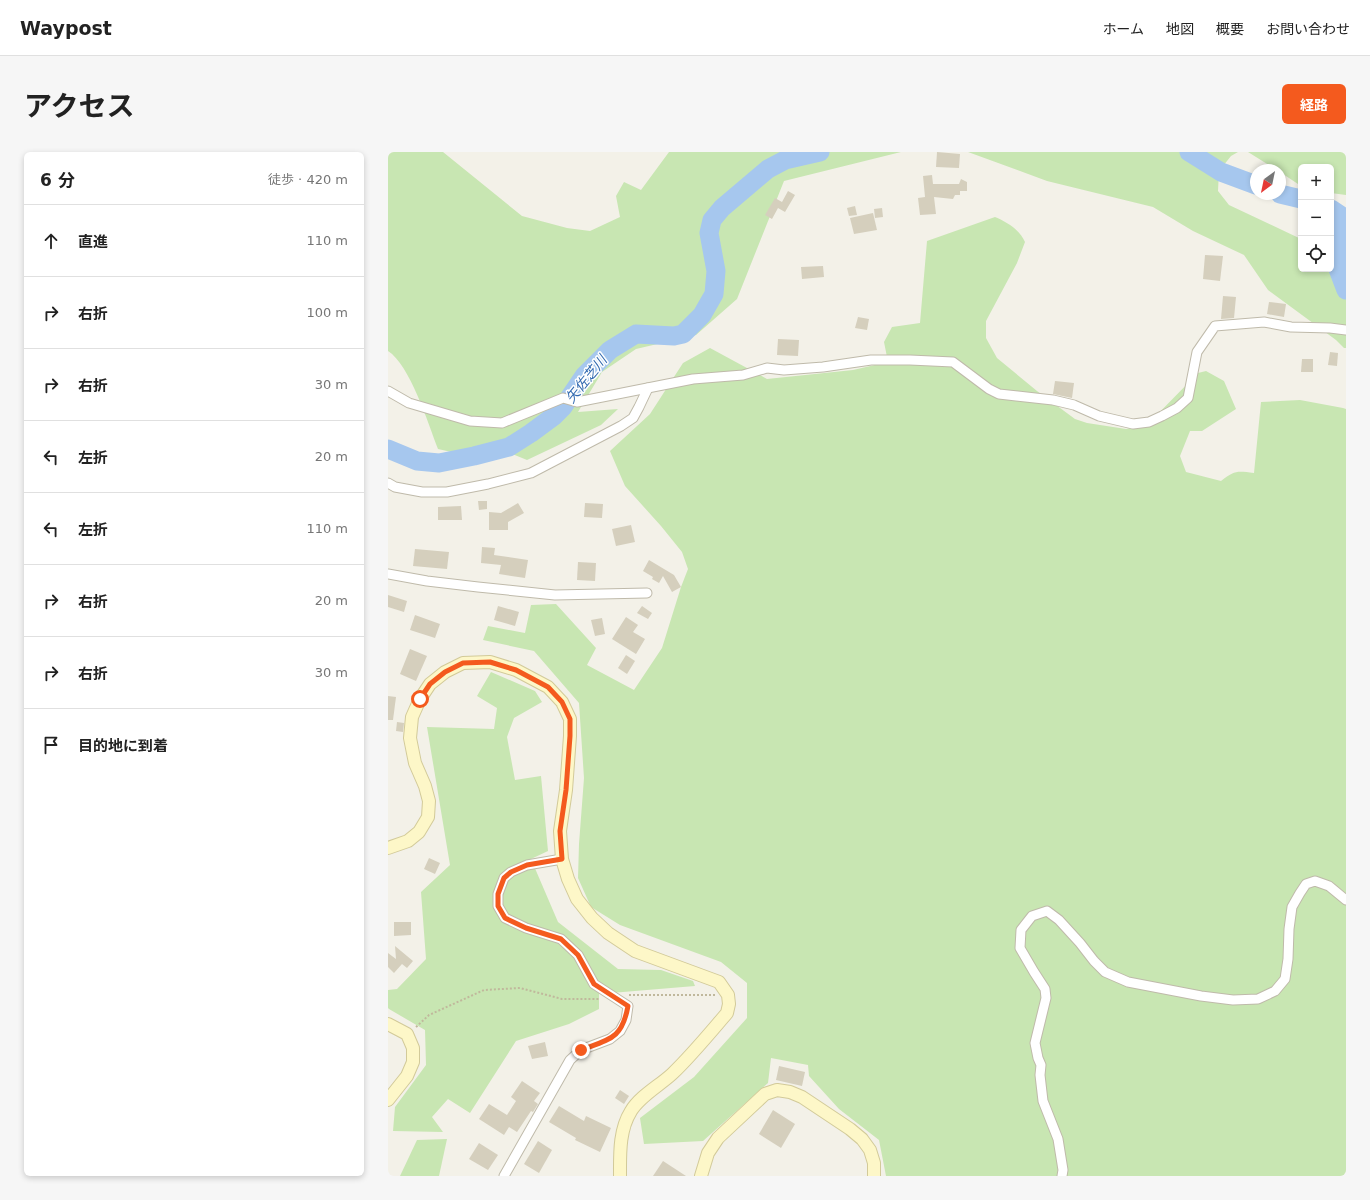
<!DOCTYPE html>
<html lang="ja">
<head>
<meta charset="utf-8">
<style>
	body { margin:0; font-family:"DejaVu Sans","Noto Sans JP",sans-serif; background:#f6f6f6; color:#222 }
	.controls { position:absolute; right:12px; top:12px; display:grid; overflow:hidden; border-radius:6px; box-shadow:0 2px 6px #0003 }
	.controls button { width:36px; height:36px; display:grid; place-items:center; padding:0; border:0; border-bottom:1px solid #e0e0e0; background:#fff; color:#222; font:20px sans-serif }
	.compass { position:absolute; left:862px; top:12px; width:36px; height:36px; border-radius:50%; background:#fff; box-shadow:0 2px 6px #0003; rotate:213deg }
	.stop { position:absolute; width:12px; height:12px; margin:-9px; border:3px solid #f45a1e; border-radius:50%; background:#fff }
	.stop.end { background:#f45a1e; border-color:#fff; box-shadow:0 1px 4px #0008 }
	.list { margin:0; padding:0; list-style:none }
	h2 { display:flex; justify-content:space-between; align-items:center; height:52px; margin:0; padding:0 16px; font-size:17px }
	h2 small { font-size:13px; font-weight:400; color:#767676 }
	.list li { display:grid; grid-template-columns:26px 1fr auto; gap:12px; align-items:center; box-sizing:border-box; height:72px; padding:0 16px; border-top:1px solid #e0e0e0 }
	.list b { display:block; font-size:15px; white-space:nowrap }
	.list em { font-size:13px; font-style:normal; color:#767676 }
	.icon { flex:none; width:22px; height:22px; fill:none; stroke:currentColor; stroke-width:2; stroke-linecap:round; stroke-linejoin:round }
	.map { position:relative; flex:none; width:958px; height:1024px; overflow:hidden; border-radius:6px }
	header { display:flex; align-items:center; gap:24px; box-sizing:border-box; height:56px; padding:0 20px; background:#fff; border-bottom:1px solid #e0e0e0 }
	header strong { font-size:19px }
	nav { display:flex; gap:22px; margin-inline-start:auto; font-size:14px }
	.intro { display:flex; align-items:center; justify-content:space-between; box-sizing:border-box; height:96px; padding:0 24px }
	h1 { margin:0; font-size:28px }
	.button { padding:10px 18px; border-radius:6px; background:#f45a1e; color:#fff; font-size:14px; font-weight:700 }
	main { display:flex; gap:24px; padding:0 24px }
	aside { flex:1; background:#fff; border-radius:6px; box-shadow:0 2px 6px #0003 }
	.map>svg:first-child { display:block }
	.green { fill:#c8e6b2 }
	.lines { fill:none; stroke-linecap:round; stroke-linejoin:round }
	.river { stroke:#a6c7ee; stroke-width:19 }
	.building { fill:#d5cfbd }
	.street-casing { stroke:#bfbaaa; stroke-width:11 }
	.secondary-casing { stroke:#d2ca99; stroke-width:14 }
	.path { stroke:#c0b89c; stroke-width:2; stroke-dasharray:2 2; stroke-linecap:butt }
	.street { stroke:#fff; stroke-width:9 }
	.secondary { stroke:#fdf7c8; stroke-width:12 }
	.route { stroke:#f45a1e; stroke-width:5 }
	.labels { text-anchor:middle; dominant-baseline:central; stroke-width:3; stroke-linejoin:round; paint-order:stroke }
	.water-label { font-size:14px; font-style:italic; fill:#326ab0; stroke:#fff }
</style>
</head>
<body>
<header>
<strong>Waypost</strong>
<nav><a>ホーム</a><a>地図</a><a>概要</a><a>お問い合わせ</a></nav>
</header>
<div class="intro"><h1>アクセス</h1><a class="button">経路</a></div>
<main>
<aside>
<h2>6 分<small>徒歩 · 420 m</small></h2>
<ul class="list">
<li><svg class="icon" aria-label="ahead" viewBox="0 0 24 24"><path d="M12 20V5M6 11l6-6 6 6"/></svg><div><b>直進</b></div><em>110 m</em></li>
<li><svg class="icon" aria-label="right" viewBox="0 0 24 24"><path d="M7 20v-9h11M14 6l5 5-5 5"/></svg><div><b>右折</b></div><em>100 m</em></li>
<li><svg class="icon" aria-label="right" viewBox="0 0 24 24"><path d="M7 20v-9h11M14 6l5 5-5 5"/></svg><div><b>右折</b></div><em>30 m</em></li>
<li><svg class="icon" aria-label="left" viewBox="0 0 24 24"><path d="M17 20v-9H6M10 6l-5 5 5 5"/></svg><div><b>左折</b></div><em>20 m</em></li>
<li><svg class="icon" aria-label="left" viewBox="0 0 24 24"><path d="M17 20v-9H6M10 6l-5 5 5 5"/></svg><div><b>左折</b></div><em>110 m</em></li>
<li><svg class="icon" aria-label="right" viewBox="0 0 24 24"><path d="M7 20v-9h11M14 6l5 5-5 5"/></svg><div><b>右折</b></div><em>20 m</em></li>
<li><svg class="icon" aria-label="right" viewBox="0 0 24 24"><path d="M7 20v-9h11M14 6l5 5-5 5"/></svg><div><b>右折</b></div><em>30 m</em></li>
<li><svg class="icon" aria-label="arrive" viewBox="0 0 24 24"><path d="M6 21V4h12l-3 4 3 4H6"/></svg><div><b>目的地に到着</b></div></li>
</ul>
</aside>
<div class="map">
<svg width="958" height="1024" viewBox="0 0 958 1024">
	<rect width="100%" height="100%" fill="#f3f1e8"/>
	<g class="green">
		<path d="M0,0h55l79,64 45,12 23,3 30,-14 -4,-21 8,-14 17,8 28,-38h232l-117,29 -47,118 -41,36 -60,14 -34,23 -24,40 40,-3 -17,16 -74,35 -32,-13 -39,6 -18,-4c-10,-26 -28,-84 -50,-98z"/>
		<path d="M580,0h270l-7,4 -12,15 -1,20 11,14 72,34v30h30v-15l9,4 6,-4v94h-2l-8,-8 -68,-50 -24,-35 -51,-24 -40,-24 -106,-26z"/>
		<path d="M860,0h98v43l-15,-2v-26h-30v19l-21,-14v-2h-3z"/>
		<path d="M607,65c12,5 25,13 30,25l-8,21 -31,58v17l11,20 40,33 38,28 12,4 39,6 22,-5 50,-51 8,-2 18,10 12,28 -34,22h-12l-10,25 6,16 35,9c14,-11 16,-10 33,-8l7,-71 39,-2 43,8 3,1v767h-460l-7,-36 -40,-31 -30,-33 -1,-11 -37,-7 -3,25 -65,58 -59,3 -4,-26 54,-41 53,-59v-35l-26,-21 -101,-37 -29,-18 -13,-29 1,-34 5,-66 -5,-75 -45,-52 -51,-11 5,-14 37,7 6,-28 25,-1 40,44 -9,17 47,25 28,-42 19,-61 7,-18 -6,-17 -21,-26 -36,-40 -15,-35 40,-37 33,-51 27,-15 57,31 86,-9 35,-8 -4,-20 8,-15 28,-4 7,-82z"/>
		<path d="M103,520l44,19 7,11 -28,16 -7,19 8,43 26,-4 7,75 -17,8 27,63 60,47 43,1 32,11 2,5 -96,8v15l-30,15 -53,17 -46,72 -22,-14 -16,18 11,15 -50,-1 2,-24 31,-42 -1,-35 -36,-21 -1,-1v-18l9,-1 29,-30 -5,-67 29,-27 -23,-138 67,2 3,-21 -20,-12z"/>
		<path d="M59,987l-8,37h-39l17,-36z"/>
	</g>
	<g class="lines">
		<g class="river">
			<path d="M801,0l32,20 35,13"/>
			<path d="M892,42l21,5"/>
			<path d="M943,57l9,6 -2,54 8,21"/>
			<path d="M0,297l29,12 22,2 35,-7 35,-9 22,-14 23,-17 9,-9 21,-31 26,-26 26,-16 38,2 9,-2 19,-19 12,-21 2,-23 -7,-38 3,-13 10,-12 46,-39 17,-9 35,-8"/>
		</g>
	</g>
	<g class="building">
		<path d="M549,0l23,2 -1,14 -23,-1z"/>
		<path d="M544,23l1,9h26l2,-5 6,3v9h-7v4h-5l-2,4 -19,-2 2,17 -16,1 -2,-17 7,-1 -2,-21z"/>
		<path d="M400,39l7,4 -10,17 -7,-4 -6,11 -7,-4 10,-17 7,4z"/>
		<path d="M467,54l2,9 -8,1 -2,-8z"/>
		<path d="M494,56l1,9 -8,1 -1,-9z"/>
		<path d="M485,61l4,17 -23,4 -4,-16z"/>
		<path d="M817,103l18,1 -3,25 -17,-2z"/>
		<path d="M435,114l1,11 -22,2 -1,-12z"/>
		<path d="M835,144l13,1 -2,21 -13,1z"/>
		<path d="M881,150l17,2 -2,13 -17,-3z"/>
		<path d="M470,165l11,2 -2,11 -12,-2z"/>
		<path d="M390,187l21,1 -1,16 -21,-1z"/>
		<path d="M942,200l8,1 -1,13 -9,-1z"/>
		<path d="M914,207h11v13h-12z"/>
		<path d="M667,229l19,2 -2,15 -19,-4z"/>
		<path d="M90,349h9v8l-8,1z"/>
		<path d="M130,351l6,10 -16,9v8h-19v-18l12,1z"/>
		<path d="M197,351l18,1 -1,14 -18,-1z"/>
		<path d="M73,354l1,14h-24v-13z"/>
		<path d="M243,373l4,17 -19,4 -4,-17z"/>
		<path d="M94,395l13,1 -1,7 34,5 -3,18 -26,-4 2,-9 -20,-2z"/>
		<path d="M27,397l34,3 -2,17 -34,-3z"/>
		<path d="M261,408l25,15 7,12 -9,5 -9,-16 -4,7 -7,-4 1,-2 -10,-6z"/>
		<path d="M190,410l18,1 -1,18 -18,-1z"/>
		<path d="M0,443l19,6 -3,11 -16,-5z"/>
		<path d="M110,454l21,6 -4,14 -21,-6z"/>
		<path d="M254,454l10,7 -4,6 -11,-6z"/>
		<path d="M27,463l25,9 -5,14 -25,-8z"/>
		<path d="M238,465l12,8 -5,7 12,7 -9,15 -24,-15z"/>
		<path d="M214,466l3,16 -10,2 -4,-16z"/>
		<path d="M22,497l17,7 -11,25 -16,-7z"/>
		<path d="M238,503l9,6 -8,13 -9,-6z"/>
		<path d="M0,544l8,1 -3,23h-5z"/>
		<path d="M9,570l7,1 -1,9 -7,-1z"/>
		<path d="M41,706l11,5 -5,11 -11,-5z"/>
		<path d="M6,770h17v13l-17,1z"/>
		<path d="M7,794l18,15 -6,7 -5,-4 -8,9 -6,-6v-14l8,6z"/>
		<path d="M157,890l3,14 -16,3 -4,-13z"/>
		<path d="M391,914l26,6 -3,14 -26,-6z"/>
		<path d="M134,929l18,12 -6,8 4,3 -5,8 -2,-1 -14,21 -8,-5 -5,8 -25,-16 10,-15 18,11 9,-14 -5,-4z"/>
		<path d="M232,938l9,6 -5,8 -9,-6z"/>
		<path d="M171,954l25,15 2,-5 25,12 -11,24 -25,-12 1,-2 -27,-16z"/>
		<path d="M385,958l22,14 -14,24 -22,-14z"/>
		<path d="M150,989l14,9 -13,23 -15,-9z"/>
		<path d="M91,991l19,12 -10,15 -19,-11z"/>
		<path d="M275,1009l23,15h-33z"/>
	</g>
	<g class="lines">
		<g class="street-casing">
			<g id="street">
				<path d="M0,239l21,12 61,18 32,2 61,-25 14,4 116,-23 50,-4 24,-7 17,2 39,-3 48,-7h39l43,2 36,27 10,5 54,6 21,5 25,11 34,8 16,-2 13,-6 15,-8 11,-10 9,-46 18,-26 49,-4 27,5 39,1 16,2"/>
				<path d="M0,331l7,4 27,5h25l41,-8 43,-11 90,-47 12,-8 6,-11 9,-19"/>
				<path d="M0,422l39,7 51,6 77,8 92,-2"/>
				<path d="M116,1024l66,-116 11,-10 29,-11 10,-8 6,-11 2,-14 -34,-22 -16,-29 -17,-16 -35,-11 -21,-10 -7,-12v-12l6,-16 7,-6 16,-7 35,-6"/>
				<path d="M674,1024l1,-6 -5,-31 -15,-38 -3,-26 1,-10 -3,-7 -3,-15 11,-45 -1,-9 -11,-17 -14,-24 1,-18 11,-14 15,-5 12,9 21,23 14,18 11,11 23,10 73,14 32,4 25,-1 17,-8 10,-12 3,-20 1,-30 3,-22 8,-14 6,-9 9,-3 14,5 17,14"/>
			</g>
		</g>
		<g class="secondary-casing">
			<g id="secondary">
				<path d="M0,696l20,-7 11,-9 9,-15 1,-16 -4,-15 -10,-23 -5,-25 2,-21 8,-18 10,-15 15,-12 18,-9 27,-1 26,8 32,17 14,15 8,17v17l-4,54 -6,41 2,28 6,20 9,20 15,19 16,15 27,18 84,31 9,13 1,9 -2,9c-18,21 -36,43 -55,61 -13,12 -32,22 -41,37 -12,19 -11,43 -11,65"/>
				<path d="M0,872l19,10 6,14v14l-6,14 -19,24"/>
				<path d="M313,1024l7,-23 10,-15 47,-44 12,-4 13,2 12,5 48,32 12,10 8,11 4,13v13"/>
			</g>
		</g>
		<g class="path">
			<path d="M241,843h86"/>
			<path d="M28,875l13,-12 55,-25 36,-2 42,11h38"/>
		</g>
		<use href="#street" class="street"/>
		<use href="#secondary" class="secondary"/>
	</g>
	<g class="lines">
		<path class="route" d="M32,547l10,-15 15,-12 18,-9 27,-1 26,8 32,17 14,15 8,17v17l-4,54 -6,41 2,28 -35,6 -16,7 -7,6 -6,16v12l7,12 21,10 35,11 17,16 16,29 34,22c-6,33 -18,33 -47,44"/>
	</g>
	<g class="labels">
		<g class="water-label">
			<text transform="translate(198 227) rotate(-51)">矢佐芝川</text>
		</g>
	</g>
</svg>
<div class="controls">
<button>+</button>
<button>−</button>
<button><svg class="icon" aria-label="locate" viewBox="0 0 24 24"><circle cx="12" cy="12" r="6"/><path d="M12 2v4M12 18v4M2 12h4M18 12h4"/></svg></button>
</div>
<svg class="compass" viewBox="-18 -18 36 36"><path d="M0-13l5 13h-10z" fill="#e53935"/><path d="M0 13l5-13h-10z" fill="#767676"/></svg>
<div class="stop" style="left:32px;top:547px"></div>
<div class="stop end" style="left:193px;top:898px"></div>
</div>
</main>
</body>
</html>
